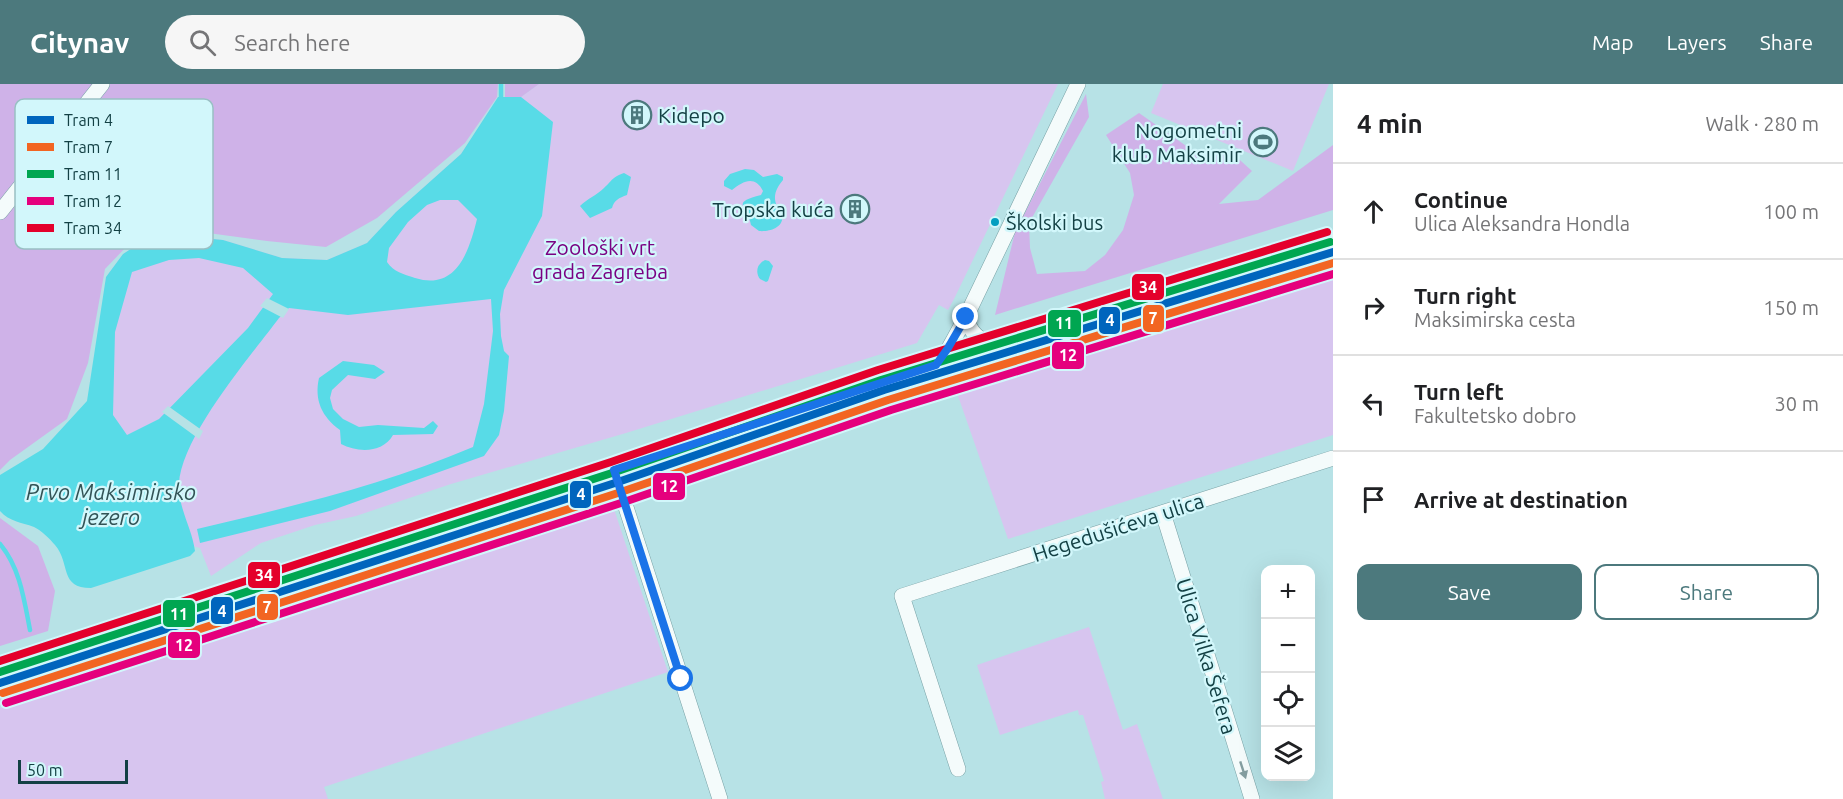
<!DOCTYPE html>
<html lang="en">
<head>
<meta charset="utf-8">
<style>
	body { margin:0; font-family:Ubuntu,sans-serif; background:#f6f6f6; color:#202124 }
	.controls { position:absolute; right:18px; bottom:18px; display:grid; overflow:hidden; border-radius:12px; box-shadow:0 6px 24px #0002 }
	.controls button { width:54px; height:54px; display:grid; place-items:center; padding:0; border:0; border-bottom:2px solid #e0e0e0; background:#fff; color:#202124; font:30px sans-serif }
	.scale { position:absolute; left:18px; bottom:15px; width:110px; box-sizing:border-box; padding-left:6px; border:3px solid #134044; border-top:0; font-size:16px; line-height:21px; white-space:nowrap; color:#134044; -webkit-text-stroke:4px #d2f7fb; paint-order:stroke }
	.stop { position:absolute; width:18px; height:18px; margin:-14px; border:4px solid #1a73e8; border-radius:50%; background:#fff }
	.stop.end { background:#1a73e8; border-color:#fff; box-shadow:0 2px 6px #0008 }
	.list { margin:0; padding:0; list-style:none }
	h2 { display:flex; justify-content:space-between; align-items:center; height:78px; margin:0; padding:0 24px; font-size:26px }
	h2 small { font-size:20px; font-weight:400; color:#757577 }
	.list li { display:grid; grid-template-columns:39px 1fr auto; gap:18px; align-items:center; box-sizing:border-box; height:96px; padding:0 24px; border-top:2px solid #e0e0e0 }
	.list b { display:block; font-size:22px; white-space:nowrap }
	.list p { margin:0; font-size:20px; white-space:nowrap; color:#757577 }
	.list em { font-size:20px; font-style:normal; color:#757577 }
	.actions { display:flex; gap:12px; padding:18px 24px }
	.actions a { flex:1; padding:14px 0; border:2px solid #4c797d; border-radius:12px; text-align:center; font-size:21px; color:#4c797d }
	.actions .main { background:#4c797d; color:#fff }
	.icon { flex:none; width:33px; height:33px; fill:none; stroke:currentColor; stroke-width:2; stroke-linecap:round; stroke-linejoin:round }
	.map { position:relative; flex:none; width:1333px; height:715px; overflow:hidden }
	header { display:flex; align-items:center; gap:36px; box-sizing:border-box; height:84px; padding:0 30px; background:#4c797d; color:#fff }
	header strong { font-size:28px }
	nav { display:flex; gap:33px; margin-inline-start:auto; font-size:21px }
	.search { width:420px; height:54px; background:#f6f6f6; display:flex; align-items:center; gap:15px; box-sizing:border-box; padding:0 21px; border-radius:33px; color:#757577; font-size:22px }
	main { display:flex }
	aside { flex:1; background:#fff }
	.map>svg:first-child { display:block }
	.green { fill:#d7c5ef }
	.forest { fill:#cfb2e8 }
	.water { fill:#58dbe7; fill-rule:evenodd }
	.pier { fill:#b7e2e6 }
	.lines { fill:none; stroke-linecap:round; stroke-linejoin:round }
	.stream { stroke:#58dbe7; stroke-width:4.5 }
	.minor-casing { stroke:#77a1a5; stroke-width:16 }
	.major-casing { stroke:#a1b9c0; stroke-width:20 }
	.minor { stroke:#f4fbfb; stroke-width:15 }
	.major { stroke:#e9f0f4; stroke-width:18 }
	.tram-1-casing { stroke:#d2f7fb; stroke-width:12 }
	.tram-2-casing { stroke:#d2f7fb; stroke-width:12 }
	.tram-3-casing { stroke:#d2f7fb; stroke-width:12 }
	.tram-4-casing { stroke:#d2f7fb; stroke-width:12 }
	.tram-5-casing { stroke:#d2f7fb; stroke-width:12 }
	.tram-1 { stroke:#0065bd; stroke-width:8 }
	.tram-2 { stroke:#f26522; stroke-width:8 }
	.tram-3 { stroke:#00a651; stroke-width:8 }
	.tram-4 { stroke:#e5007d; stroke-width:8 }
	.tram-5 { stroke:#e4002b; stroke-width:8 }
	.oneway { fill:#849ea0 }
	.route { stroke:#1a73e8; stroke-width:8 }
	.bus-dot { fill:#029ec0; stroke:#d2f7fb; stroke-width:2 }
	.labels { text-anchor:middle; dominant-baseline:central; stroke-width:4.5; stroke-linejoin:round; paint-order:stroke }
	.bus-label { font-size:20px; fill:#134044; stroke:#d2f7fb; text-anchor:start }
	.poi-label { font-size:21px; fill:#134044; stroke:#d2f7fb; text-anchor:end }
	.park-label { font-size:21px; fill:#7a0283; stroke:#d2f7fb }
	.street-label { font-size:21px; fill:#134044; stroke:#d2f7fb }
	.water-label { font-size:22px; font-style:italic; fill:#325356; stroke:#d2f7fb }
	.key { fill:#d2f7fb; stroke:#99c0c4; stroke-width:1.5 }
	.key-label { font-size:16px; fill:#134044 }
	.line-badge { stroke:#d2f7fb; stroke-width:2 }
	.badge-label { font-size:16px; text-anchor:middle; font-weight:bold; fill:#fff }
</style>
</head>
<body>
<header>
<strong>Citynav</strong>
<div class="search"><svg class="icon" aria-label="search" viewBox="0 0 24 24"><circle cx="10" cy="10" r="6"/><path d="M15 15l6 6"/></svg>Search here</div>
<nav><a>Map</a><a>Layers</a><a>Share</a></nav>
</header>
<main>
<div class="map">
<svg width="1333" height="715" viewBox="0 0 1333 715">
	<rect width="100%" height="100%" fill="#b7e2e6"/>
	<g class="green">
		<path d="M539,0h519l-104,215 -6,11 -9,-5 -22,38 -291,90 -175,51 -95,32 -41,9 -54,18 -50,33 -11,-28 -11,-3 -91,-121v-89l8,-58 17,-23 23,-15 36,-3 41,4 59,18 45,2 40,-17 29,-31 65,-58 37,-57h23z"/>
		<path d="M1163,0h166l-36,87 -142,-58z"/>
		<path d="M1333,180v171l-325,104 -51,-146 1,-13z"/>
		<path d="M610,413l58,175 -344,115 4,12h-328v-91l92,-28 175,-67z"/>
		<path d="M1089,543l34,103 14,-6 26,75h-58l-4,-17 3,-1 -21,-66h-4l-1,-5 -78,25 -23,-70z"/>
	</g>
	<g class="forest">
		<path d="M0,0h498l-1,13 -32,46 -88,75 -51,29 -59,-6 -103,-14 -35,17 -24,25 -17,94 -21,56 -57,41 -10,10z"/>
		<path d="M505,0h34l-18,13 -16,1z"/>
		<path d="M1086,10l3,23 -60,106 1,25 7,26 48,-3 20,-16 18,-25 11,-35 -4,-22 -24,-38 33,-22 53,37 39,2 21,19 -33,33 39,-4 75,-55v65l-338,105 20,-83z"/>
		<path d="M0,434l38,28 17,45 -7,40 -48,15z"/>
	</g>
	<g class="water">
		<path d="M498,13h23l32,25 -11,94 -38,74 -4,24 1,22 3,15 5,5 -5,55 -5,24 -15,21 -154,55 -130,32 -3,-14c93,-22 187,-44 276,-82l11,-43 9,-73 -2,-32 -143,16 -59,-7 -10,10c-29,39 -98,119 -100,166 -1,24 13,44 16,67l-5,5 -99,32c-32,0 -20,-24 -36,-43 -5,-6 -14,-15 -21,-18 -13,-5 -24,-5 -34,-16v-36l43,-26 44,-48 19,-124 17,-23 23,-15 36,-3 41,4 59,18 45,2 40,-17 29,-31 65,-58zM440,116h18l19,19c-8,32 -20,72 -62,59 -12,-4 -21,-6 -28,-16l2,-14 19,-26 19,-17zM199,174l44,10 30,26 -25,34 -89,91 -32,16 -14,-20 2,-83 17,-60 37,-12z"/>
		<path d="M745,85l9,1 9,7 14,-3 6,3v3c-6,7 -11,16 -6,26 2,4 4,3 5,8 3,14 -13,18 -23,17l-8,-6c-3,-19 -22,-22 10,-30l2,-4c-8,-16 -20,-10 -31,-1l-8,-4v-5l6,-7z"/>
		<path d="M624,89l7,4 -4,18c-8,3 -13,5 -15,13l-22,10 -10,-12c7,-7 17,-11 24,-18 9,-8 8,-11 20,-15z"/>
		<path d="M765,176l4,1 4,5 -5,15 -2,1 -6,-3c-5,-7 -3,-15 5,-19z"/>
		<path d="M343,277l31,4 11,7 -10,7 -27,-4 -16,15 -2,8 3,11 10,10 16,8 19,-2 46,3 9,-7 5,5 -5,8 -40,1c-10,18 -35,18 -52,9l-1,-14c-18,-13 -26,-30 -21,-52z"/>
	</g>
	<g class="pier">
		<path d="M267,214l22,11 -6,9 -23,-12z"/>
		<path d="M168,322l35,25 -4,8 -37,-27z"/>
	</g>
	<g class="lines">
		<g class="stream">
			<path d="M501,13v-13"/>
			<path d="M0,460c20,24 24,55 30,86"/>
		</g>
		<g class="minor-casing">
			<g id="minor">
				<path d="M0,128l102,-128"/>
				<path d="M966,233c4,16 13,23 28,28"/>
				<path d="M936,281l13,-17 17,-31 112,-233"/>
				<path d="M614,386l106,329"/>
				<path d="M1163,429l89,286"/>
				<path d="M958,685l-56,-173 431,-138"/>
			</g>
		</g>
		<g class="major-casing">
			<path id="major" d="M0,587l994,-326 339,-104"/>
		</g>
		<use href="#minor" class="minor"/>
		<use href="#major" class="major"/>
		<g class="tram-1-casing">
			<path id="tram-1" d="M0,599l618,-201 266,-92 449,-138"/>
		</g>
		<g class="tram-2-casing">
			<path id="tram-2" d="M3,609l618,-201 267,-92 445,-137"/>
		</g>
		<g class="tram-3-casing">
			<path id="tram-3" d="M0,588l615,-200 266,-92 449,-138"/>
		</g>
		<g class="tram-4-casing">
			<path id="tram-4" d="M6,619l618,-201 267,-92 442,-136"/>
		</g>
		<g class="tram-5-casing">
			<path id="tram-5" d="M0,577l611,-199 267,-92 449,-138"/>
		</g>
		<use href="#tram-1" class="tram-1"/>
		<use href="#tram-2" class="tram-2"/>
		<use href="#tram-3" class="tram-3"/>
		<use href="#tram-4" class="tram-4"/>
		<use href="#tram-5" class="tram-5"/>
	</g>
	<defs><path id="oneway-solid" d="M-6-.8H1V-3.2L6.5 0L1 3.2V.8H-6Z" transform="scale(1.5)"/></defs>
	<use class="oneway" href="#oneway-solid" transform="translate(1243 686) rotate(72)"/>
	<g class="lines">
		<path class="route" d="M681,595l-67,-209 322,-105 12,-17 18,-31"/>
	</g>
	<defs>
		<g id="building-ring" transform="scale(1.5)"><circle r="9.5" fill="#d2f7fb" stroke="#4c797d" stroke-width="1.5"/><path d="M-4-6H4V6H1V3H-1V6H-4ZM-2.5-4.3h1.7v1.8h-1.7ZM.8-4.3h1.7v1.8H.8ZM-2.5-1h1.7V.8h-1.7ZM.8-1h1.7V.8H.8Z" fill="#4c797d"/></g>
		<g id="stadium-ring" transform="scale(1.5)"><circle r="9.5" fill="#d2f7fb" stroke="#4c797d" stroke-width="1.5"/><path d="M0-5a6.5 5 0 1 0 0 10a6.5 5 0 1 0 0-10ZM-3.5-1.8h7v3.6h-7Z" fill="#4c797d"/></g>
	</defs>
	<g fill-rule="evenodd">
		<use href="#building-ring" x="637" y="31"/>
		<use href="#stadium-ring" x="1263" y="58"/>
		<use href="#building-ring" x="855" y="125"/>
	</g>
	<circle class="bus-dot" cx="995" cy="138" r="5"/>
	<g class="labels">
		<g class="bus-label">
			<text x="1006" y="138">Školski bus</text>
		</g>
		<g class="poi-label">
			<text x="658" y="31" text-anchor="start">Kidepo</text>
			<text x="1242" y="46">Nogometni<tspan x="1242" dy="24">klub Maksimir</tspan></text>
			<text x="834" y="125">Tropska kuća</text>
		</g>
		<g class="park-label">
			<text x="600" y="163">Zoološki vrt<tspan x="600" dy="24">grada Zagreba</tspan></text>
		</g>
		<g class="street-label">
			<text transform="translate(1118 443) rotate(-18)">Hegedušićeva ulica</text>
			<text transform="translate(1207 572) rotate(73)">Ulica Vilka Šefera</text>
		</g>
		<g class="water-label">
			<text x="111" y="407">Prvo Maksimirsko<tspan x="111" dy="25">jezero</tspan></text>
		</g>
	</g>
	<rect x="15" y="15" width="198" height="150" rx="9" class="key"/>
	<rect x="27" y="32" width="27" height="8" fill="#0065bd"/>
	<rect x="27" y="59" width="27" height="8" fill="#f26522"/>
	<rect x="27" y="86" width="27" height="8" fill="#00a651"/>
	<rect x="27" y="113" width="27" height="8" fill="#e5007d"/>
	<rect x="27" y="140" width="27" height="8" fill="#e4002b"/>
	<g class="key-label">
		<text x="64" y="42">Tram 4</text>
		<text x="64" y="69">Tram 7</text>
		<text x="64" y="96">Tram 11</text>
		<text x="64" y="123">Tram 12</text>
		<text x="64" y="150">Tram 34</text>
	</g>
	<g class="line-badge">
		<rect x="1131" y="189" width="34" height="28" rx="6" fill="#e4002b"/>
		<rect x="1142" y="220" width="23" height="29" rx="6" fill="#f26522"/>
		<rect x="1098" y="222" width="23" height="29" rx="6" fill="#0065bd"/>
		<rect x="1047" y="225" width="35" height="29" rx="6" fill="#00a651"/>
		<rect x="1051" y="257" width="34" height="29" rx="6" fill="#e5007d"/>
		<rect x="652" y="388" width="34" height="29" rx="6" fill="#e5007d"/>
		<rect x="569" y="396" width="23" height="29" rx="6" fill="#0065bd"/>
		<rect x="247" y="477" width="34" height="28" rx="6" fill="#e4002b"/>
		<rect x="256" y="509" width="23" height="28" rx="6" fill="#f26522"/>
		<rect x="210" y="512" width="24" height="29" rx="6" fill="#0065bd"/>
		<rect x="162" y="515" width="34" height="29" rx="6" fill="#00a651"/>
		<rect x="167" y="547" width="34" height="28" rx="6" fill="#e5007d"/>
	</g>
	<g class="badge-label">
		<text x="1148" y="209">34</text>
		<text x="1153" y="240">7</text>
		<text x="1110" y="242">4</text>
		<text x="1064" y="245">11</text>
		<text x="1068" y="277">12</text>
		<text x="669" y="408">12</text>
		<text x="581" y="416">4</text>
		<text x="264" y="497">34</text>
		<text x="267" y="529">7</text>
		<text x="222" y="533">4</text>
		<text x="179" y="536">11</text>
		<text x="184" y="567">12</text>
	</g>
</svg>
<div class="controls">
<button>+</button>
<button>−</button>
<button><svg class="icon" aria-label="locate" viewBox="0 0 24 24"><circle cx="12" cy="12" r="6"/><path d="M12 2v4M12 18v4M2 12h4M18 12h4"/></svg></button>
<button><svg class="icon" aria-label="layers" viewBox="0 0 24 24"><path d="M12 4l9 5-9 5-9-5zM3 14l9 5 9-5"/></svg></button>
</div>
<div class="scale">50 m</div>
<div class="stop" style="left:681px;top:595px"></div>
<div class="stop end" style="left:966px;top:233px"></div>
</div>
<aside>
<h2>4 min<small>Walk · 280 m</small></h2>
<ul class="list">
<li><svg class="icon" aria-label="ahead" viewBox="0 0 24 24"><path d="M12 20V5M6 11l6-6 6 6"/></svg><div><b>Continue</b><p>Ulica Aleksandra Hondla</p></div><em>100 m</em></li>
<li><svg class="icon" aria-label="right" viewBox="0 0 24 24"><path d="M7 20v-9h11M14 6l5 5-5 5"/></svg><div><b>Turn right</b><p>Maksimirska cesta</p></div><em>150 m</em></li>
<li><svg class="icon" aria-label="left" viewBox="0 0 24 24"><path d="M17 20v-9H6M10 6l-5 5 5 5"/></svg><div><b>Turn left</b><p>Fakultetsko dobro</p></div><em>30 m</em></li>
<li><svg class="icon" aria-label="arrive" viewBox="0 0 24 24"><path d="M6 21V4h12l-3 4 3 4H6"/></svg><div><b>Arrive at destination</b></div></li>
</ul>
<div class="actions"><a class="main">Save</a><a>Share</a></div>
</aside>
</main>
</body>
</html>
